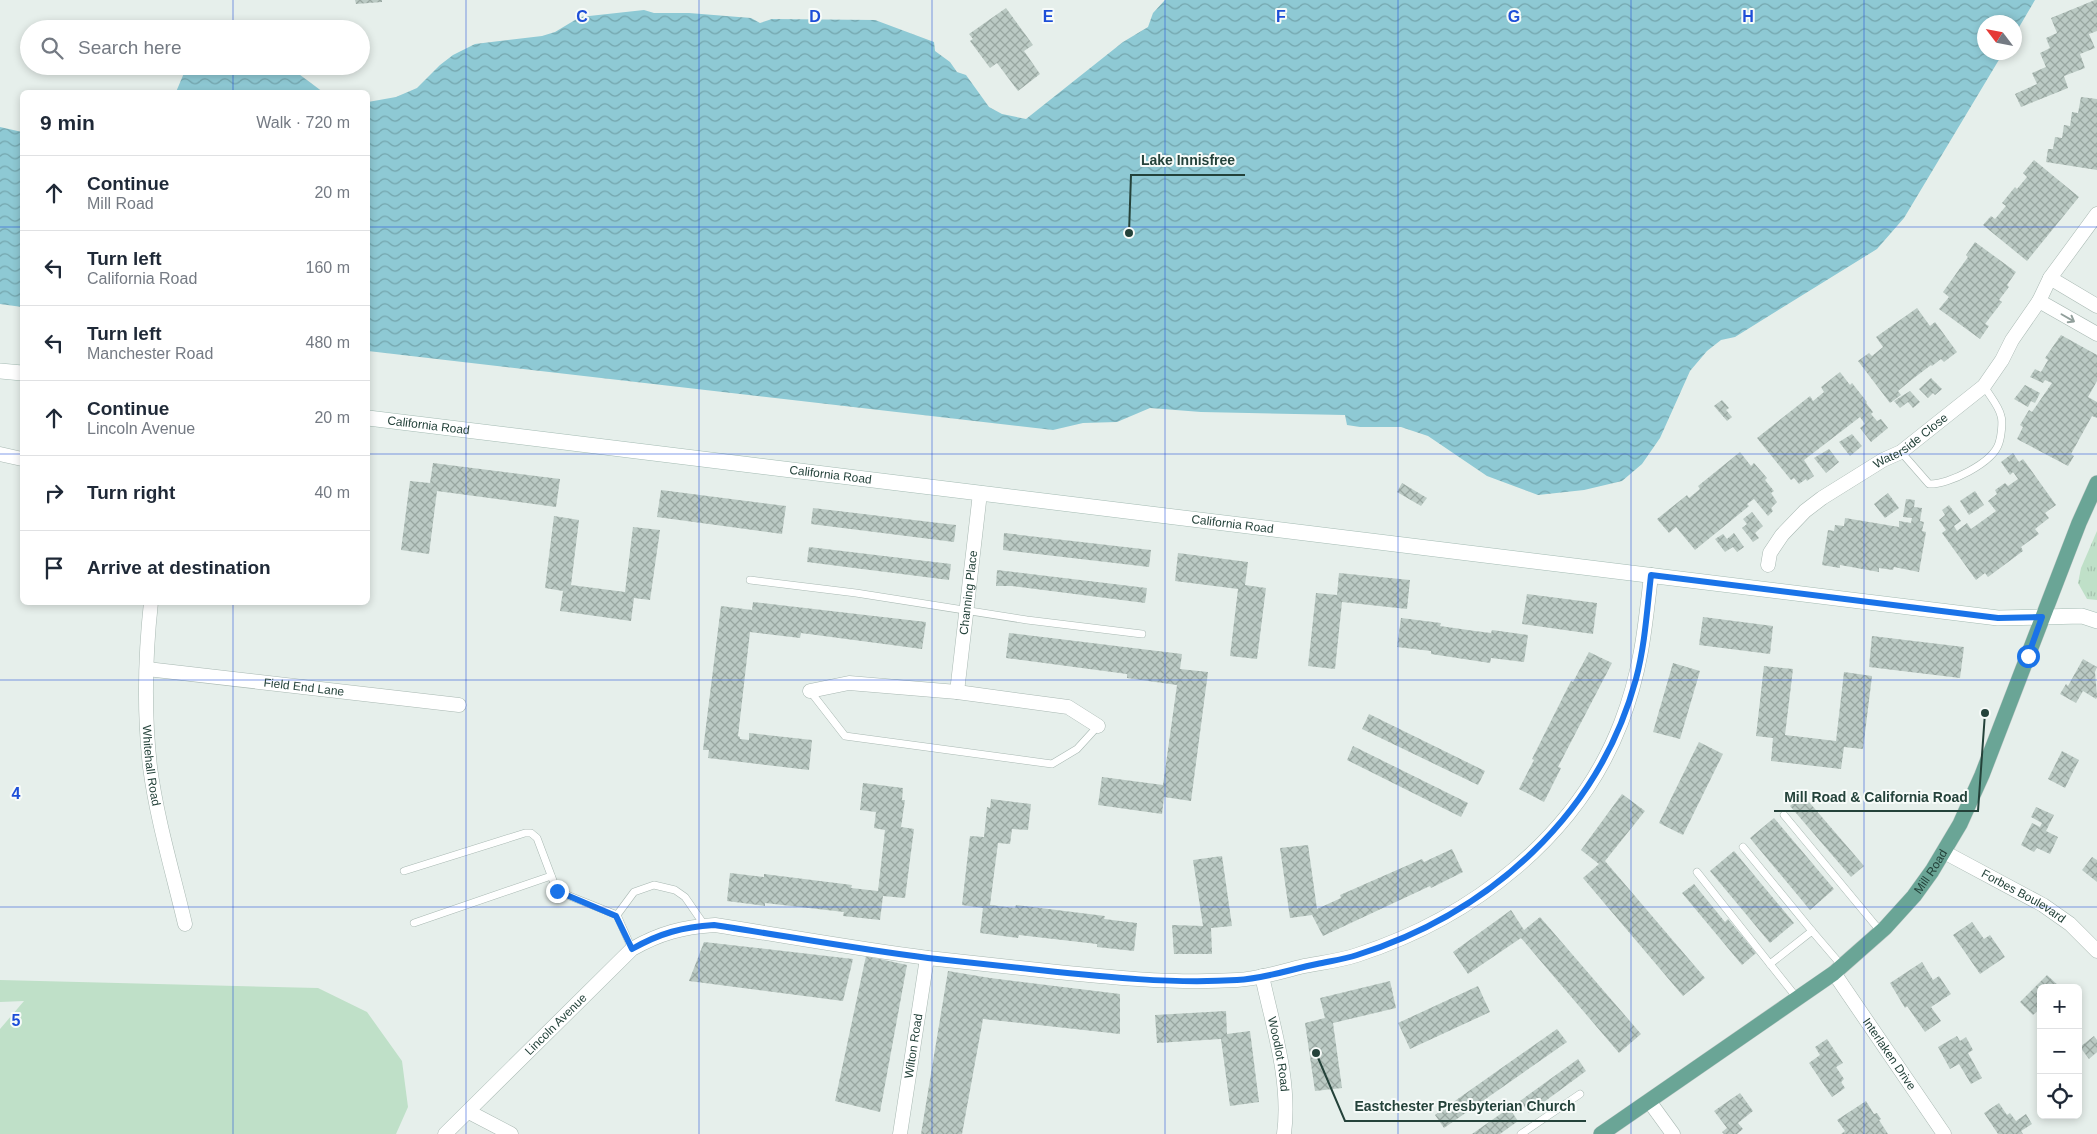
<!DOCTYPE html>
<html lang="en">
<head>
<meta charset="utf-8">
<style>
	body { margin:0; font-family:Arial,sans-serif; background:#f2f2f3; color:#1f2937 }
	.controls { position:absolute; right:15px; bottom:15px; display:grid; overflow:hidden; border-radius:8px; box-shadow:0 2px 8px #0003 }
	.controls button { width:45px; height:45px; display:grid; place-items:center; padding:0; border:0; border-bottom:1px solid #e0e1e3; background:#fff; color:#1f2937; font:25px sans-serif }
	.compass { position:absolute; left:1977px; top:15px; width:45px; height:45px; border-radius:50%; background:#fff; box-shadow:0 2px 8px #0003; rotate:302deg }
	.stop { position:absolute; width:15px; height:15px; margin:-11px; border:4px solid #1a73e8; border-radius:50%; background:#fff }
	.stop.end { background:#1a73e8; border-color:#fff; box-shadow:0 1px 5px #0008 }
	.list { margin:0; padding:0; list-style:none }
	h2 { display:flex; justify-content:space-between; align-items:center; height:65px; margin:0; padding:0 20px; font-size:21px }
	h2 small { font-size:16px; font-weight:400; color:#747a83 }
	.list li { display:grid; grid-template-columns:32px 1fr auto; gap:15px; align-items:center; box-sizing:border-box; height:75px; padding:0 20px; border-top:1px solid #e0e1e3 }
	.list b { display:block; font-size:19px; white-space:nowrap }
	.list p { margin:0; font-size:16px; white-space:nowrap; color:#747a83 }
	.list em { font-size:16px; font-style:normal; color:#747a83 }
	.icon { flex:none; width:28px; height:28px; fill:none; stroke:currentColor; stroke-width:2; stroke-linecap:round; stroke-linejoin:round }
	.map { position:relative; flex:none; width:2097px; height:1134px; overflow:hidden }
	.search { position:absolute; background:#fff; box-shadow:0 2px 8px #0003; left:20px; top:20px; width:350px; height:55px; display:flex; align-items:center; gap:12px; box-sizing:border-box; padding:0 18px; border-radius:28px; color:#747a83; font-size:19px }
	.panel { position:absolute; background:#fff; box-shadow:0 2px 8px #0003; left:20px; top:90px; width:350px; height:515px; border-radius:8px }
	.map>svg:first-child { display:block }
	.grass { fill:#bfe0c8 }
	.park { fill:url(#park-tufts) }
	.water { fill:url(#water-waves) }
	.building { fill:url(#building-cross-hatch) }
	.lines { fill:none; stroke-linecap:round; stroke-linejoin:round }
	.lane-casing { stroke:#a8b8b2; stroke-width:8 }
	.street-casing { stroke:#a8b8b2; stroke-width:15 }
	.secondary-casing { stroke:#a4bbb3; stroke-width:16 }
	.primary-casing { stroke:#c2cac8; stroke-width:16 }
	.lane { stroke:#fff; stroke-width:7 }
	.street { stroke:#fff; stroke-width:14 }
	.secondary { stroke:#fff; stroke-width:15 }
	.primary { stroke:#6aa596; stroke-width:15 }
	.oneway { stroke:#92a09c }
	.route { stroke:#1a73e8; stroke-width:6 }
	.grid { fill:none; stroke:#1d4ed8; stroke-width:1; stroke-opacity:0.55 }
	.labels { text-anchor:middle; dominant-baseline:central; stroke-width:4; stroke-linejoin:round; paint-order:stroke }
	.street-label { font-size:12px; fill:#24423a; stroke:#f7fbf9 }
	.grid-label { font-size:16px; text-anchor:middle; font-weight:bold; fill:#1d4ed8; stroke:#f7fbf9; stroke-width:4; stroke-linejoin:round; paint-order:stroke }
	.leader { fill:none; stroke:#24423a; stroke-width:2 }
	.callout-dot { fill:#24423a; stroke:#f7fbf9; stroke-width:2 }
	.callout-label { font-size:14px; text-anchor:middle; font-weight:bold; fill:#24423a; stroke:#f7fbf9; stroke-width:4; stroke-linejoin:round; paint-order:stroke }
</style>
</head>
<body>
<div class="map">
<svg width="2097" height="1134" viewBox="0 0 2097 1134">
	<defs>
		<pattern id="park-tufts" width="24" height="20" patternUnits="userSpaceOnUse" patternTransform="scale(1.25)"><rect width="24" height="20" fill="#bfe0c8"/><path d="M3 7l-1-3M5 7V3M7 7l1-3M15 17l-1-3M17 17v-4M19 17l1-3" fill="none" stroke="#a4c1ad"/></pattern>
		<pattern id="water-waves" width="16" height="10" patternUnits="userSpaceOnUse" patternTransform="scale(1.25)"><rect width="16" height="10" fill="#8ec9d4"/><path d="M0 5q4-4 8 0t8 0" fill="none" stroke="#74a5ad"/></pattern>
		<pattern id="building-cross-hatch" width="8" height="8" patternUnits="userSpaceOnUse" patternTransform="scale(1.25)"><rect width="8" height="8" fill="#bbcac4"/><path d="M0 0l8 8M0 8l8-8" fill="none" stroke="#98a6a0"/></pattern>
	</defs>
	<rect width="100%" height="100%" fill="#e6efeb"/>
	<path class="grass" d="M0,980l318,8 49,24 35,49 6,46 -12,27h-396v-105l24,-28 -24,1z"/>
	<path class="park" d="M2097,531v69l-10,-1 -9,-16 3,-15z"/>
	<g class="water">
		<path d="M1165,0h870l-20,34 -1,-12h-30v30l19,1 -99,165 -27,31 -142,88 -14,3 -14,11 -17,20 -30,67 -18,26 -20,17 -38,9 -46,5 -51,-19 -59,-40 -27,-9h-41l-13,-2 -2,-10 -144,-3 -51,-4 -33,14 -34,1 -30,7 -685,-79v-249l28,-5 21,-9 23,-23 13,-10 22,-11 67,-8 13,-4 25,-15 64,-7 10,3h35l62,5 9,5 12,-4 103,1 59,22 1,9 15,11 7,10 9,3 23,32 13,7 24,5 97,-77 25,-15 5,-14z"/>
		<path d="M187,66h101l35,26h-147z"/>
		<path d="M0,127l22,5v175l-22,-3z"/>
	</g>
	<g class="building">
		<path d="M355,0h27v2l-26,2z"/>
		<path d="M2095,0h2v31l-8,3 6,14 -15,6 5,14 -21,8 4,12 -47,19 -6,-13 22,-10 -5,-11 14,-6 -6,-14 10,-5 -4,-10 11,-5 -6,-15z"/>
		<path d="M1006,8l27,37 -9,6 16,23 -22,17 -21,-28 -7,5 -20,-27 3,-2 -4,-5z"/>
		<path d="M2081,97l16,2v71l-51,-8 2,-13h5l2,-12 7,1 2,-13 6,1 2,-14 6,1z"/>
		<path d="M2034,160l45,37 -52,64 -44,-36 8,-9 4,3 11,-13 -4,-3 13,-16 2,2 10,-12 -4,-4z"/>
		<path d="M1975,242l41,30 -9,13 2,2 -10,13 3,2 -17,22 4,2 -9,13 -41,-30 10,-12 -6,-5 25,-35 -2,-2z"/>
		<path d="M1917,308l13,18 5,-4 22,30 -13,10 -3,-3 -9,7 -1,-1 -21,16 -12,10 3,4 -11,8 -32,-42 11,-8 3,3 11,-9 -7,-10z"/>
		<path d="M2061,335l36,20v26l-9,16 9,5v16l-5,-2 -21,38 3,2 -6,10 -51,-27 6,-12 -3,-2 9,-15 3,2 20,-29 -7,-3 -2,3 -13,-6 5,-8 6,3 7,-12 -3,-2z"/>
		<path d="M1840,372l10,13 2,-2 15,19 -1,1 7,9 -2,2 6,7 4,-2 7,9 -17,14 -11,-14 5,-4 -5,-7 -56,43 10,16 -7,5 -1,-2 -7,5 -5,-6 -3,2 -34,-42 53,-42 3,5 11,-9 -3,-5z"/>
		<path d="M1931,378l11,11 -7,6 -2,-2 -5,5 -9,-9z"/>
		<path d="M2025,385l15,8 -5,10 -4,-2 -3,6 -14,-8z"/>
		<path d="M1910,391l10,11 -7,6 -5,-6 -8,6 -6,-7z"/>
		<path d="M1722,400l7,8 -3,2 6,7 -5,4 -13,-15z"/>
		<path d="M1852,434l10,12 -12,10 -11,-14z"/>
		<path d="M1829,449l10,13 -13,11 -12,-15z"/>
		<path d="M1740,452l11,14 3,-3 13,15 -2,2 9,11 -3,2 6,9 -6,6 2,3 -5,5 -14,-17 -7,5 2,2 -54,44 -19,-23 -7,6 -12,-14 30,-24 2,3 11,-9 -2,-3z"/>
		<path d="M2013,453l6,9 4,-3 33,46 -11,8 4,5 -14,11 4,5 -18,13 2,4 -35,26 -3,-4 -9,7 -34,-47 4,-3 -7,-10 6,-5 -3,-5 7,-5 12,16 -7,5 3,5 10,-8 4,6 25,-18 -8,-10 9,-7 -2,-4 10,-7 3,3 10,-7 -5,-7 -3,3 -9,-13z"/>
		<path d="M433,463l127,16 -4,28 -119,-16 -8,63 -28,-4 9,-69 20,2z"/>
		<path d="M1402,483l25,15 -6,8 -24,-14z"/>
		<path d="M661,490l125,16 -4,28 -125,-17z"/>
		<path d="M1975,491l9,14 -15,10 -9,-14z"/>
		<path d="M1888,493l11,15 -14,10 -11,-14z"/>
		<path d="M1906,499l9,1 -1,7 8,1 -2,13 4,1 -2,9 4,1 -7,40 -25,-5 -1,3 -14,-2v4l-39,-7v3l-18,-3 6,-35 6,1 1,-6 9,1 1,-8 54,9v-6l12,2 1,-5 -9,-1z"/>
		<path d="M813,508l143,17 -2,17 -143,-18z"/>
		<path d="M1752,512l11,14 -8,7 4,5 -6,4 -11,-14 5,-4 -4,-5z"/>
		<path d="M554,516l25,4 -8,65 54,7 8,-65 27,3 -10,70 -16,-2 -3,23 -71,-10 3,-20 -18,-3z"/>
		<path d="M1004,533l147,17 -2,17 -146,-17z"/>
		<path d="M1734,533l10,14 -7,5 -4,-5 -8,5 -10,-13 8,-5 4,5z"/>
		<path d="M809,547l142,17 -2,16 -142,-18z"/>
		<path d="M1178,553l70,9 -3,23 21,3 -9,71 -27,-3 8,-67 -63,-8z"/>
		<path d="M997,570l150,18 -2,15 -133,-17h-16z"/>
		<path d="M1339,573l71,7 -3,29 -65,-7 -7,67 -27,-3 8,-73 21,2z"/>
		<path d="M1527,594l70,9 -4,31 -71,-10z"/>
		<path d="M753,602l173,20 -4,27 -121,-16 -1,5 -50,-6 -12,104 2,1v2l9,1v-7l63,7 -3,30 -101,-12 1,-8h-6l18,-144 31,4z"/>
		<path d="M1703,617l70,9 -3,28 -71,-9z"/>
		<path d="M1401,618l40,5 -1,3 35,5 16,2 1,-3 36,5 -4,27 -33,-4 -1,5 -59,-9v-3l-34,-4z"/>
		<path d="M1009,633l173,21 -2,15 28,3 -17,129 -27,-4 -2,17 -64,-9 4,-28 61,8 14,-100 -50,-7v-4l-121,-16z"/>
		<path d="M1872,636l92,11 -4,31 -91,-11z"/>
		<path d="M1589,652l23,11 -54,104 3,1 -17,34 -25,-13 15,-29 -2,-1 39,-78 2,1z"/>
		<path d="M2083,659l14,8 -2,5 2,25 -1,2 -13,-8 -7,12 -16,-9 6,-10 2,2z"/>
		<path d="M1673,663l27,8 -20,68 -27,-7z"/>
		<path d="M1764,666l29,3 -8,66 51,6 8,-69 28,4 -9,73 -19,-2 -3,22 -70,-8 2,-23 -17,-2z"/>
		<path d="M1369,714l116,57 -7,14 -116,-56z"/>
		<path d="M1699,742l24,12 -40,81 -24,-12z"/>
		<path d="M1353,746l115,57 -7,14 -114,-57z"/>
		<path d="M2062,751l17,9 -14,28 -17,-9z"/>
		<path d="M863,783l40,5 -1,12h3l-4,27 13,2 -9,69 -22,-2 -3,24 -37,-4 1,-4 -79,-9v3l-38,-5 3,-28 34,4v-3l88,11 -1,3 27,3 7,-61 -11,-2 2,-16 -16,-2z"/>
		<path d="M1622,794l23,17 -40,50 100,117 -22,18 -100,-118 16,-14 -18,-14z"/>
		<path d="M1803,795l61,71 -13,11 -61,-71z"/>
		<path d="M991,799l40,5 -3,26 -16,-1 -2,15 -12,-1 -8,62 25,3 1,-3 89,11 -1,3 33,4 -3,28 -37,-4v-3l-78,-9 -1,3 -38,-5 3,-25 -21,-3 8,-69 14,1 3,-30 3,1z"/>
		<path d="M2036,807l18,8 -8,16 12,6 -8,17 -13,-6 -3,4 -13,-7 11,-22 8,4 2,-4 -11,-6z"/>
		<path d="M1774,818l60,71 -24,21 -60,-72z"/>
		<path d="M1308,845l9,64 24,-11 -1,-3 82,-36 2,3 28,-13 11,23 -32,16 -1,-2 -107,50 -11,-21 -22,3 -10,-70z"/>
		<path d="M1734,851l60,72 -24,20 -60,-72z"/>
		<path d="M1222,856l10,70 -21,2 1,26h-38l-2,-29 31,1 -10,-66z"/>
		<path d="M2092,857l5,3v22l-15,-12z"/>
		<path d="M1694,884l31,38 3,-3 28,34 -14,12 -60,-72z"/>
		<path d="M1511,910l13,20 16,-13 101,117 -22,19 -98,-115 -53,36 -15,-22z"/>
		<path d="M1972,922l12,17 6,-4 15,22 -25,17 -27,-39z"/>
		<path d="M704,942l149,17 -10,42 -154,-20z"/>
		<path d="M866,956l41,9 -27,147 -45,-11z"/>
		<path d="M1922,962l11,18 6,-4 12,18 -20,13 10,14 -16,11 -18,-26 -2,2 -15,-25z"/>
		<path d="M948,971l42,7 130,16v40l-137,-15 -21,115h-41z"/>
		<path d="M2047,975l14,13h-20v20l-8,7 -13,-13z"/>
		<path d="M1390,981l6,27 -63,15 9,65 -27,3 -10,-68 20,-5 -5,-20z"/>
		<path d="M1478,986l12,26 -80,37 -12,-26z"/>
		<path d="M1226,1011l1,23 23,-3 9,71 -29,4 -9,-67 -64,4 -2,-28z"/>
		<path d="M1557,1029l10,13 -123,86 -9,-13z"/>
		<path d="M1957,1036l3,5 6,-4 7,13 -5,3 14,25 -11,6 -12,-20 -9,5 -12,-22z"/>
		<path d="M2094,1036l3,4v12l-8,7 -9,-12z"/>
		<path d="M1827,1039l16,24 -7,4 8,12 -3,3 4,6 -13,9 -23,-34 11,-8 -5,-8z"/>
		<path d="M1578,1059l8,12 -57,42 -9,-12z"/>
		<path d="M1740,1093l13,18 -15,12 5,6 -6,5h-13l-2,-2 5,-4 -13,-17z"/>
		<path d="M1866,1101l8,13 3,-1 4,6 -2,1 9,14h-47l4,-3 -8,-11z"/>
		<path d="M1999,1103l8,12 3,-2 6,8 10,-7 6,10 -11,7 2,3h-25l-14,-21z"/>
		<path d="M1509,1108l9,13 -18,13h-28z"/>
	</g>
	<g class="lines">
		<g class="lane-casing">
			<g id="lane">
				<path d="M1901,452l28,32c19,1 64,-21 70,-41 2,-6 4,-21 2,-27 -2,-10 -12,-21 -17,-30"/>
				<path d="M750,580l106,13 171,27 115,14"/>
				<path d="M810,691l35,45 207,28 25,-15 21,-23"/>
				<path d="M1784,815l97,117"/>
				<path d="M1743,847l69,84"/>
				<path d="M404,871l121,-38h6l6,5 20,53 60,24"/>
				<path d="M1697,872l100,126"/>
				<path d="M414,923l137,-47"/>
				<path d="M632,949l-15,-34 17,-23 20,-7 21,5 10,7 20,29"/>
				<path d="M1770,964l42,-33 30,35"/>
				<path d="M1521,1134l59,-40"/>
			</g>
		</g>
		<g class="street-casing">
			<g id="street">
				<path d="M2050,278l47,28"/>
				<path d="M2039,301l58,33"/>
				<path d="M0,454l22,5"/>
				<path id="s1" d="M1768,565l2,-12 12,-18 23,-24 17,-13 61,-38 18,-8 83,-66 18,-26 10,-20 27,-39 11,-23 47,-64"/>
				<path id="s2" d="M151,602c-6,55 -7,111 -1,165 7,53 23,106 35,157"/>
				<path id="s3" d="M147,669l312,36"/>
				<path d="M810,691l39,-8 108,9 111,15 30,19"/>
				<path id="s4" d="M957,692l23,-199"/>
				<path id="s5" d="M1944,852l99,53 27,19 27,27"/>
				<path id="s6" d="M1834,973l110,161"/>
				<path id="s7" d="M1262,976c11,51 29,105 22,158"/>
				<path d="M1649,1101l24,33"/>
				<path d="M469,1112l42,22"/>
				<path id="s8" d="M445,1134l187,-185c28,-16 51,-22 83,-24 71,11 142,24 213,33 37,4 74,8 111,12 66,7 132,14 198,10 21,-1 43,-8 63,-13 19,-4 39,-6 57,-12 115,-37 220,-118 264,-232 20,-52 24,-94 30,-148"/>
				<path id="s9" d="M900,1134l27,-176"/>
			</g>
		</g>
		<g class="secondary-casing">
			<g id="secondary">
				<path d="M0,371l22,2"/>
				<path id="s10" d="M368,418l1630,200 84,-2 15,5"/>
			</g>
		</g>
		<g class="primary-casing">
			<g id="primary">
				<path id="s11" d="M1601,1134l233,-161 51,-45 29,-32 18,-25 28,-47 22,-49 97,-252 18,-40"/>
			</g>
		</g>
		<use href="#lane" class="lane"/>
		<use href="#street" class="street"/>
		<use href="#secondary" class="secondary"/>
		<use href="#primary" class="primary"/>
	</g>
	<defs><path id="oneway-shaft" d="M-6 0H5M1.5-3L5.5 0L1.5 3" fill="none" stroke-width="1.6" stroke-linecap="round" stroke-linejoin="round" transform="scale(1.25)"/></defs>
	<use class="oneway" href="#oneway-shaft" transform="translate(2068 318) rotate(30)"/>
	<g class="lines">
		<path class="route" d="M557,891l59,25 16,33c28,-16 51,-22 82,-24 72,11 143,24 214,33 37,4 74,8 111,12 66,7 132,14 198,10 26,-1 55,-11 80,-16 14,-3 28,-5 40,-9 133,-42 242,-140 279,-276 9,-34 11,-69 15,-104l347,43 44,-1 -14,39"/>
	</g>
	<path class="grid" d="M233,0v29M466,0v1134M699,0v1134M932,0v1134M1165,0v1134M1398,0v1134M1631,0v1134M1864,0v1134M233,66v26M0,227h22M368,227h1729M0,454h22M368,454h1729M233,602v532M0,680h2097M0,907h2097"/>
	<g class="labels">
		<g class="street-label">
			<text stroke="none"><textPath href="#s10" startOffset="61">California Road</textPath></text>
			<text stroke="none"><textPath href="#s1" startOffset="194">Waterside Close</textPath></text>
			<text stroke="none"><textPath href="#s10" startOffset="466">California Road</textPath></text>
			<text stroke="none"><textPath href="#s10" startOffset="871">California Road</textPath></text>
			<text stroke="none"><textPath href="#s4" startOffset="100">Channing Place</textPath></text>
			<text stroke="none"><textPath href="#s3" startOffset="158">Field End Lane</textPath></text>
			<text stroke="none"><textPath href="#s2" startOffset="164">Whitehall Road</textPath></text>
			<text stroke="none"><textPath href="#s11" startOffset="424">Mill Road</textPath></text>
			<text stroke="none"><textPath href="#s5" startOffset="91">Forbes Boulevard</textPath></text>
			<text stroke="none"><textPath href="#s8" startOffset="156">Lincoln Avenue</textPath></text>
			<text stroke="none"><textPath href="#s9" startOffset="89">Wilton Road</textPath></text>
			<text stroke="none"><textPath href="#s7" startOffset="80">Woodlot Road</textPath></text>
			<text stroke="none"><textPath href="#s6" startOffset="98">Interlaken Drive</textPath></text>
		</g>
	</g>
	<g class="grid-label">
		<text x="582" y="22">C</text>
		<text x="815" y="22">D</text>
		<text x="1048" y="22">E</text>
		<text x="1281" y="22">F</text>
		<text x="1514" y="22">G</text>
		<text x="1748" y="22">H</text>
		<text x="16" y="799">4</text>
		<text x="16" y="1026">5</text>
	</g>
	<path class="leader" d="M1129 233L1131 175H1245M1985 713L1978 811H1774M1316 1053L1345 1121H1586"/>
	<g class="callout-dot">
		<circle cx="1129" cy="233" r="5"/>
		<circle cx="1985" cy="713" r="5"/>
		<circle cx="1316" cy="1053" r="5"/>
	</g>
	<g class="callout-label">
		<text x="1188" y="165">Lake Innisfree</text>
		<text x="1876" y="802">Mill Road &amp; California Road</text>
		<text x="1465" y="1111">Eastchester Presbyterian Church</text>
	</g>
</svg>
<div class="controls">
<button>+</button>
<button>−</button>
<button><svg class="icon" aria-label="locate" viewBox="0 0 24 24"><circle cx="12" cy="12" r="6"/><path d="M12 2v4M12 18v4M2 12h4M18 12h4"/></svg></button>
</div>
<svg class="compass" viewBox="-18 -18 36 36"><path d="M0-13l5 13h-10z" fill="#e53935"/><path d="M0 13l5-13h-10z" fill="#747a83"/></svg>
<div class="stop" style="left:2028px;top:656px"></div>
<div class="stop end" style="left:557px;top:891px"></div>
<div class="search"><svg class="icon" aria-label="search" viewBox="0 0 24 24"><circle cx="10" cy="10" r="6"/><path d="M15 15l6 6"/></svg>Search here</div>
<section class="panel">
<h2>9 min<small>Walk · 720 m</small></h2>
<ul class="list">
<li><svg class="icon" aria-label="ahead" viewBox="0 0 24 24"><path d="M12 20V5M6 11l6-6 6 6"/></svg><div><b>Continue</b><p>Mill Road</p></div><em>20 m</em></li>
<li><svg class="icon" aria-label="left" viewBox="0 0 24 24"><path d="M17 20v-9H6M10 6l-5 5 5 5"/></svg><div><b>Turn left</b><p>California Road</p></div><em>160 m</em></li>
<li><svg class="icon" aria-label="left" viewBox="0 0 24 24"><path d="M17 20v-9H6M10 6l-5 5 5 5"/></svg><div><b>Turn left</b><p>Manchester Road</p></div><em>480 m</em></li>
<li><svg class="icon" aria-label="ahead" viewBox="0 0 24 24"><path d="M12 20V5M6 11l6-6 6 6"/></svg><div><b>Continue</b><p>Lincoln Avenue</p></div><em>20 m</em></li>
<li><svg class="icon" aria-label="right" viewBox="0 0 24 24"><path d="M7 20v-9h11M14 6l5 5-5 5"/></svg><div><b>Turn right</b></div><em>40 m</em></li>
<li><svg class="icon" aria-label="arrive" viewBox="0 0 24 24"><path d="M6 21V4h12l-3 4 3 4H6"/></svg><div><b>Arrive at destination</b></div></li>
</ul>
</section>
</div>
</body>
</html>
